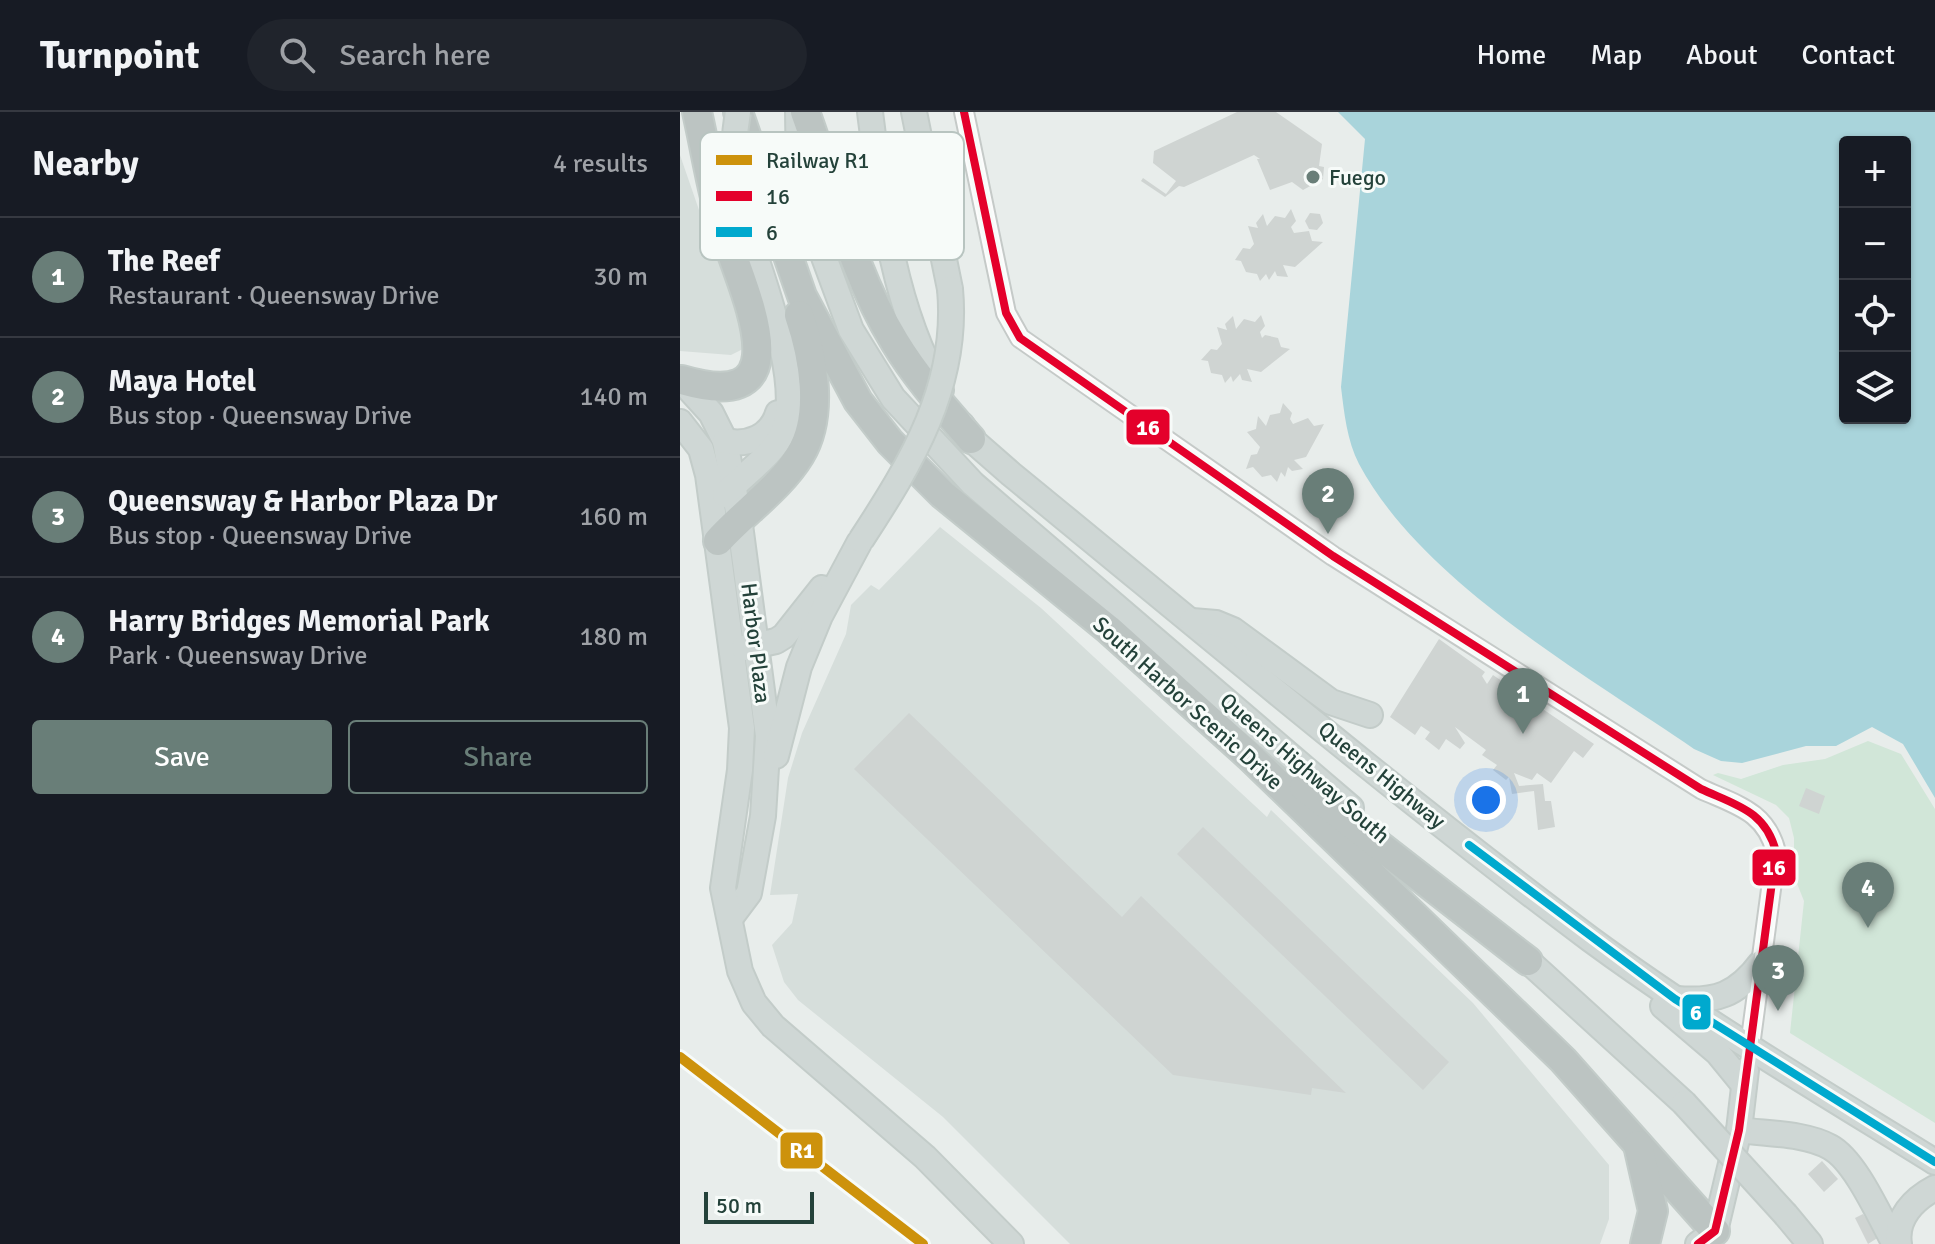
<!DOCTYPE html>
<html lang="en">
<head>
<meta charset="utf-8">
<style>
	body { margin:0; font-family:Signika,sans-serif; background:#20242c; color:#f1f3f6 }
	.controls { position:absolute; right:24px; top:24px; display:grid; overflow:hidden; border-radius:8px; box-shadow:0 2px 6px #0004 }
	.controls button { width:72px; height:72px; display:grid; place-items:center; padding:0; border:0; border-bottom:2px solid #363941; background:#171b24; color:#f1f3f6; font:40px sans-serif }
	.scale { position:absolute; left:24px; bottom:20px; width:110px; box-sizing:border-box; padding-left:8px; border:4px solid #24423a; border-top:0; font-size:22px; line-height:28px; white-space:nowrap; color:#24423a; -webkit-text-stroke:6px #f7fbf9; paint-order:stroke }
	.you { position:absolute; left:806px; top:688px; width:28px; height:28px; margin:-20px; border:6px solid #fff; border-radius:50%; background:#1a73e8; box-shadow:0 0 0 12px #1a73e833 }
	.badge { display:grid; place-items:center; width:52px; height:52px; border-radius:50%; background:#697e78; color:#fff; font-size:26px; font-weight:700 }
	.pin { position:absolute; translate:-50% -66px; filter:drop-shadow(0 2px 4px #0008) }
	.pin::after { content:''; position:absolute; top:42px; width:28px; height:24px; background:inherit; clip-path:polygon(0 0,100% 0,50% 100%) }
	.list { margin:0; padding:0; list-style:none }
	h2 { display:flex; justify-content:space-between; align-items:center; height:104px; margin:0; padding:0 32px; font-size:34px }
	h2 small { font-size:26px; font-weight:400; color:#9ea1a6 }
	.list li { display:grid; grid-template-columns:52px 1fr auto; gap:24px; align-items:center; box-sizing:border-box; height:120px; padding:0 32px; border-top:2px solid #363941 }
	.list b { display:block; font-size:30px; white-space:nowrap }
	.list p { margin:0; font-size:26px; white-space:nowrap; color:#9ea1a6 }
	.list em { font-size:26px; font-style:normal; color:#9ea1a6 }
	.actions { display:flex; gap:16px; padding:24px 32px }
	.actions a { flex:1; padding:18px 0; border:2px solid #697e78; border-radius:8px; text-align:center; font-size:28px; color:#697e78 }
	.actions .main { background:#697e78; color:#fff }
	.icon { flex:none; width:44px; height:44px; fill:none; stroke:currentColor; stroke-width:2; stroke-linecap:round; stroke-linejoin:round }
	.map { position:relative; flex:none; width:1255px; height:1132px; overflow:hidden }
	header { display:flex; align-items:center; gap:48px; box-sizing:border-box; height:112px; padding:0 40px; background:#171b24; border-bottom:2px solid #363941 }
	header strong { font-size:38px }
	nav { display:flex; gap:44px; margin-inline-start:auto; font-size:28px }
	.search { width:560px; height:72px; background:#20242c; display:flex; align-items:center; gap:20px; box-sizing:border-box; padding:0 28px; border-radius:44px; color:#9ea1a6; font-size:30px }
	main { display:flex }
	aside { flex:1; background:#171b24 }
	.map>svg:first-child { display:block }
	.built { fill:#d6dedb }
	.green { fill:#d1e6d8 }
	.water { fill:#a9d4db; fill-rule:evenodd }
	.building { fill:#cfd4d2 }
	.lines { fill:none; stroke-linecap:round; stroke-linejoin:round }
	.minor-casing { stroke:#c5cac8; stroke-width:22 }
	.major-casing { stroke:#c3ccc9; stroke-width:28 }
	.highway-casing { stroke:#c3ccc9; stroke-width:32 }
	.minor { stroke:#fcfcfc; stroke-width:18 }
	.major { stroke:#cfd7d5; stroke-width:24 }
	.highway { stroke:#bcc4c2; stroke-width:28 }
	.major-bridge-casing { stroke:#c3ccc9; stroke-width:28; stroke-linecap:butt }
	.major-bridge { stroke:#cfd7d5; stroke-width:24 }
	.bus-1-casing { stroke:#f7fbf9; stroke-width:14 }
	.bus-2-casing { stroke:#f7fbf9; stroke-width:14 }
	.bus-1 { stroke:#e4002b; stroke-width:8 }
	.bus-2 { stroke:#00a9ce; stroke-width:8 }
	.rail-1-casing { stroke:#f7fbf9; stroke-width:16 }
	.rail-1 { stroke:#cd920c; stroke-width:10 }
	.poi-dot { fill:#697e78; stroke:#f7fbf9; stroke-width:3 }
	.labels { text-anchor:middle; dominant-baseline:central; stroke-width:6; stroke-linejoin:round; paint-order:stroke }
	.poi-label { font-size:22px; fill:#24423a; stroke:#f7fbf9; text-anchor:start }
	.street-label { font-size:22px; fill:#24423a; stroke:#f7fbf9 }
	.key { fill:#f7fbf9; stroke:#b8c4c0; stroke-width:2 }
	.key-label { font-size:22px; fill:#24423a }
	.line-badge { stroke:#f7fbf9; stroke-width:3 }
	.badge-label { font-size:22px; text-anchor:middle; font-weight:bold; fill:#fff }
</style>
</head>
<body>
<header>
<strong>Turnpoint</strong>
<div class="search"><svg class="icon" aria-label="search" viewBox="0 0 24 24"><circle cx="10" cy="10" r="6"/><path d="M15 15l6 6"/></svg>Search here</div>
<nav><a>Home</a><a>Map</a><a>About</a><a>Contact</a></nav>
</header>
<main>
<aside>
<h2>Nearby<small>4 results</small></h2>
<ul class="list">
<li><span class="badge">1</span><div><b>The Reef</b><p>Restaurant · Queensway Drive</p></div><em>30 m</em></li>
<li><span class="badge">2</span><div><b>Maya Hotel</b><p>Bus stop · Queensway Drive</p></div><em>140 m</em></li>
<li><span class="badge">3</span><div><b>Queensway &amp; Harbor Plaza Dr</b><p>Bus stop · Queensway Drive</p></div><em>160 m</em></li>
<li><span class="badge">4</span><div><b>Harry Bridges Memorial Park</b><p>Park · Queensway Drive</p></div><em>180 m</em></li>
</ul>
<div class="actions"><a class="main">Save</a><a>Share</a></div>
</aside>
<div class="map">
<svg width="1255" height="1132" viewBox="0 0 1255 1132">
	<rect width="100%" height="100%" fill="#e8edeb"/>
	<g class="built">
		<path d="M0,43l19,55 40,91 6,35 -2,13 -12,6 -51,-4z"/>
		<path d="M260,415l101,81 226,209 4,-7 202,193 136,162v54l-9,25h-530l-127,-127 -145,-117 -14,-18 -12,-37 20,-22 6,-29 -28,1 18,-117 14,-45 44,-99 5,-29 20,-20 8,5z"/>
	</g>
	<path class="green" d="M1188,629l33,13 34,55v314l-145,-90 14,-132 -10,-25v-38l-5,-20 -13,-13 -63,-30 5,-2 23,6 42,-14 42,-6z"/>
	<path class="water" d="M658,0h597v686l-32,-54 -31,-17 -36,19h-30l-64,17 -21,-2 -27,-12c-109,-75 -272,-167 -335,-285 -12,-23 -15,-52 -18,-77l24,-248zM1165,30h60v276h-60z"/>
	<g class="building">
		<path d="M557,0h39l46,32 -3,22 5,1 -1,12 -20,11 -11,-8 -22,8 -13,-31h3l-6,-4 -70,32 -5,-1 -14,11 -24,-16 2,-3 23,16 10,-13 -23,-18 1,-12z"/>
		<path d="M611,97l5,12 -5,6 3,6 15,-2 3,10 11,1 -28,25 -12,-2 5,12 -11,-1 -2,-5 -6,9 -3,-6 -6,7 -3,-7 -11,-2 -5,-11 -6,-1 8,-12 7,1 4,-5 -6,-18 10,2 -2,-5 7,-9 4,12 8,-10 10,2z"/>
		<path d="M630,101l10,1 3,9 -6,7 -8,-1 -4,-8z"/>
		<path d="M581,203l4,11 -5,6 2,6 3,-3 13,3 3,9 9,2 -29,23 -14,-3 5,13 -10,-2 -2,-6 -7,8 -2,-6 -6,7 -3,-8 -11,-2 -3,-12 -7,-1 10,-11 6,1 5,-6 -5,-17 10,3 -2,-6 8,-8 3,13 8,-10 11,3z"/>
		<path d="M603,291l9,10 -2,6 3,5 15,-6 6,8 10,-2 -18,33 -12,3 9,9 -11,2 -4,-4 -3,10 -4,-5 -4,10 -6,-7 -9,2 -9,-10 -7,2 5,-14 6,-1 3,-7 -13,-15 9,-3 2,-13 8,10 4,-11 10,-2z"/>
		<path d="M759,527l46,33 -3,4 5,8 6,-9 101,69 -11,14 -9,-7 -23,32 -14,-10 -5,7 -18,-7 5,13 24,-2 2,17h6l4,26 -17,3 -4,-39 -22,3 -3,-17 -3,3 -13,-10 4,-5 -15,-10 4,-5 -31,-23 10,16 -5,6 -14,-10 -7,11 -14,-11 5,-7 -9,-6 -6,9 -25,-18z"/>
		<path d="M229,601l213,204 19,-21 205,197 -34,-5 -1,7 -138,-20 -319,-306z"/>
		<path d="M1126,676l19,8 -6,18 -20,-8z"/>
		<path d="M523,715l246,235 -26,28 -246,-236z"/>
		<path d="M1142,1049l16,18 -14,13 -16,-18z"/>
		<path d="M1183,1102l16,23 -11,7 -13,-26z"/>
	</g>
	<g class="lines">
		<g class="minor-casing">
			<path id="minor" d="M284,0l42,201 14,25 313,218 368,233c35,16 65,22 75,63l-26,194"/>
		</g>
		<g class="major-casing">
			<g id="major">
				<path d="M118,0l1,63 9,39 43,116 42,68 80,86 378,324"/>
				<path d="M190,0c12,95 23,194 71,278"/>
				<path d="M234,0l36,177"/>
				<path d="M0,267l31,34 14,28 14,76 29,219 -5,80 -14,77 -18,24"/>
				<path d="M0,310l21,27 7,26 34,253 -2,42 -17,118 17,83 14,32 19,23 152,131 86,87"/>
				<path d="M282,313l9,14 40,35c191,156 381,317 579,465 110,81 229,151 345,223"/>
				<path d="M45,329c23,5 46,-4 53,-28"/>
				<path d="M45,383c19,-22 46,-37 58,-63 20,-43 -17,-143 -31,-186"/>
				<path d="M512,509l24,2 17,7 98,72 39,13"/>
				<path d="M64,536l32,-7 8,-5 38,-48"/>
				<path d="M96,644l23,-89 21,-51 39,-73"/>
				<path d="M835,837l169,154"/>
				<path d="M997,887c39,3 60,-4 84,-36"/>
				<path d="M983,894l54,46 27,33"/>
				<path d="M1059,1018c28,4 66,3 91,17 26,14 50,71 65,97"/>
				<path d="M1106,1103l24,29"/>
				<path d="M1018,1132l17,-13 24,-101 7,-60"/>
				<path d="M1219,1132c-4,-26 15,-45 36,-56"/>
			</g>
		</g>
		<g class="highway-casing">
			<g id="highway">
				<path d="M58,0l64,184 56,105 32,41 52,52 166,135 141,127 314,304 152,171"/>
				<path d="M125,0c28,76 47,160 90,230 21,35 49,66 76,97"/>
				<path d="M2,268c125,37 61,-89 42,-149 -12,-38 -18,-80 -27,-119"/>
				<path d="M38,429c26,-29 62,-53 82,-86 24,-39 13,-99 -1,-140"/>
				<path d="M624,675l224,174"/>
				<path d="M958,1033l15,66 -8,33"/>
			</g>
		</g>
		<use href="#minor" class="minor"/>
		<use href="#major" class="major"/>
		<use href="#highway" class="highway"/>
		<g class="major-bridge-casing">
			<g id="major-bridge">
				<path d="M58,0c-9,47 2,89 14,134"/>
				<path d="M181,428c51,-78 98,-155 89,-251"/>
				<path d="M1004,991l102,112"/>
			</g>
		</g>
		<use href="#major-bridge" class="major-bridge"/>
		<g class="bus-1-casing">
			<path id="bus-1" d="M284,0l42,201 14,25 313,218 368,233c35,16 65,22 75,63l-37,278 -24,101 -17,13"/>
		</g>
		<g class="bus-2-casing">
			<path id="bus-2" d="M789,733l206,154 260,163"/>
		</g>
		<use href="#bus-1" class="bus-1"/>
		<use href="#bus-2" class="bus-2"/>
		<g class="rail-1-casing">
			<path id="rail-1" d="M0,945l243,187"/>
		</g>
		<use href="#rail-1" class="rail-1"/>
	</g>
	<circle class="poi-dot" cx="633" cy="65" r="8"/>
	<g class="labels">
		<g class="poi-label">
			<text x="649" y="65">Fuego</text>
		</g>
		<g class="street-label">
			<text transform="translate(76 531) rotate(83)">Harbor Plaza</text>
			<text transform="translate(508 591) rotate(42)">South Harbor Scenic Drive</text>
			<text transform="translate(625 656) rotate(41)">Queens Highway South</text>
			<text transform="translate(702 663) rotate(39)">Queens Highway</text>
		</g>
	</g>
	<rect x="20" y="20" width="264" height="128" rx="12" class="key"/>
	<rect x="36" y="43" width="36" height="10" fill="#cd920c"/>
	<rect x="36" y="79" width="36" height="10" fill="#e4002b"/>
	<rect x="36" y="115" width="36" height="10" fill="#00a9ce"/>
	<g class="key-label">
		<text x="86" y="56">Railway R1</text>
		<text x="86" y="92">16</text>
		<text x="86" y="128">6</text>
	</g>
	<g class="line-badge">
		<rect x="445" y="296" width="46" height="38" rx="8" fill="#e4002b"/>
		<rect x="1071" y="736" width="46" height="39" rx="8" fill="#e4002b"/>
		<rect x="1001" y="881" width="31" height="38" rx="8" fill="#00a9ce"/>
		<rect x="99" y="1019" width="45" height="39" rx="8" fill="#cd920c"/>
	</g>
	<g class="badge-label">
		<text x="468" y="323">16</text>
		<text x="1094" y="763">16</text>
		<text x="1016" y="908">6</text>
		<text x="122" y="1046">R1</text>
	</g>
</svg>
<div class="controls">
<button>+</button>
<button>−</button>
<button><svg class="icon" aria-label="locate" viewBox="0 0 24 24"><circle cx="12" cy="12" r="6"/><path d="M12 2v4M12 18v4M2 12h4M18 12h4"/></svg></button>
<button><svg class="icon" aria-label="layers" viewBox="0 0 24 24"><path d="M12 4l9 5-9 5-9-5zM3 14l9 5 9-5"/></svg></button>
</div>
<div class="scale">50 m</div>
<div class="you"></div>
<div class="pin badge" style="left:843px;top:622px">1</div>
<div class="pin badge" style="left:648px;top:422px">2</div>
<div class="pin badge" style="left:1098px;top:899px">3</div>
<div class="pin badge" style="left:1188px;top:816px">4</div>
</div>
</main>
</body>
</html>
